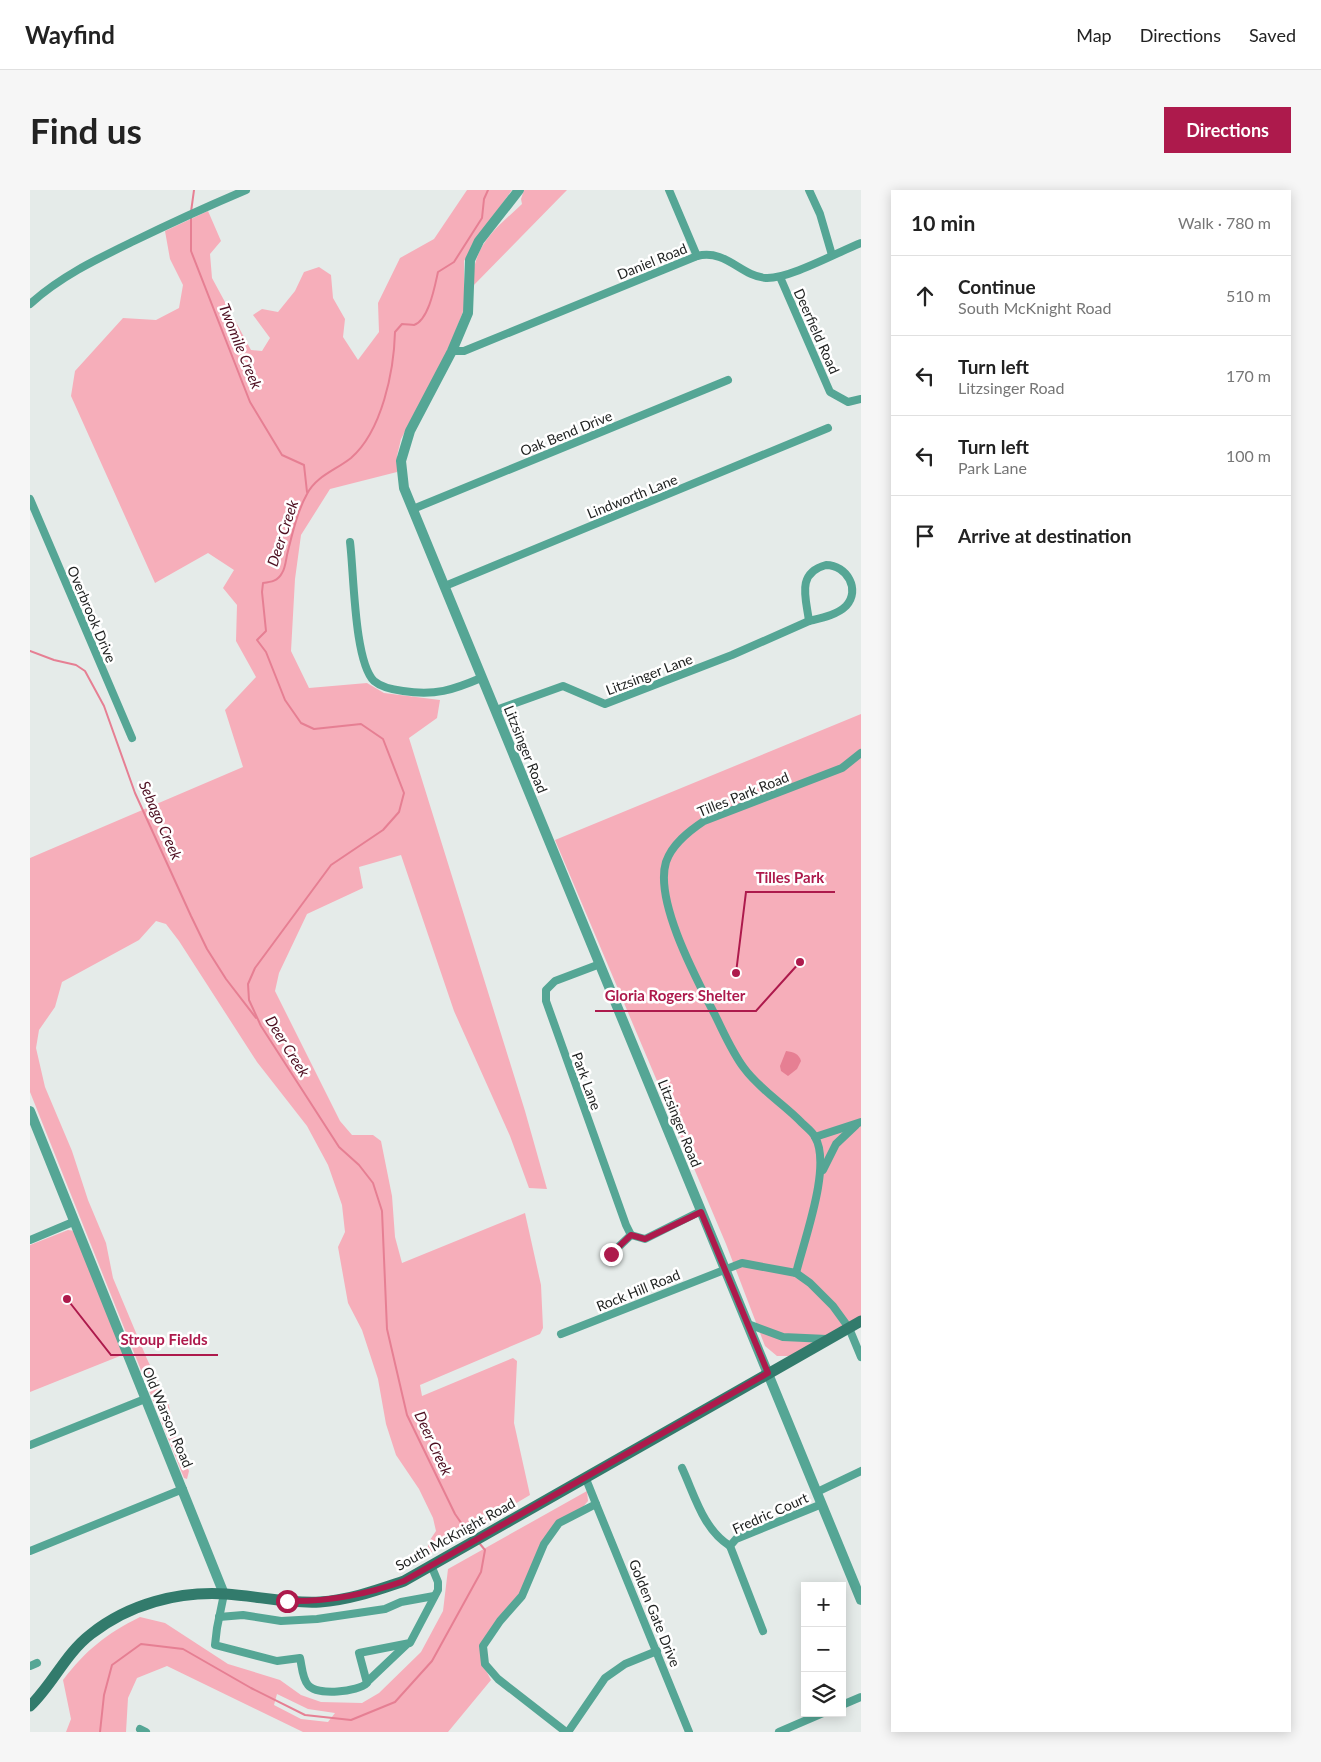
<!DOCTYPE html>
<html lang="en">
<head>
<meta charset="utf-8">
<style>
	body { margin:0; font-family:Lato,sans-serif; background:#f6f6f6; color:#222 }
	.controls { position:absolute; right:15px; bottom:15px; display:grid; overflow:hidden; border-radius:0px; box-shadow:0 2px 12px #0003 }
	.controls button { width:45px; height:45px; display:grid; place-items:center; padding:0; border:0; border-bottom:1px solid #e0e0e0; background:#fff; color:#222; font:25px sans-serif }
	.stop { position:absolute; width:15px; height:15px; margin:-11px; border:4px solid #ad1a4c; border-radius:50%; background:#fff }
	.stop.end { background:#ad1a4c; border-color:#fff; box-shadow:0 1px 5px #0008 }
	.list { margin:0; padding:0; list-style:none }
	h2 { display:flex; justify-content:space-between; align-items:center; height:65px; margin:0; padding:0 20px; font-size:21px }
	h2 small { font-size:16px; font-weight:400; color:#767676 }
	.list li { display:grid; grid-template-columns:32px 1fr auto; gap:15px; align-items:center; box-sizing:border-box; height:80px; padding:0 20px; border-top:1px solid #e0e0e0 }
	.list b { display:block; font-size:19px; white-space:nowrap }
	.list p { margin:0; font-size:16px; white-space:nowrap; color:#767676 }
	.list em { font-size:16px; font-style:normal; color:#767676 }
	.icon { flex:none; width:28px; height:28px; fill:none; stroke:currentColor; stroke-width:2; stroke-linecap:round; stroke-linejoin:round }
	.map { position:relative; flex:none; width:831px; height:1542px; overflow:hidden; border-radius:0px }
	header { display:flex; align-items:center; gap:30px; box-sizing:border-box; height:70px; padding:0 25px; background:#fff; border-bottom:1px solid #e0e0e0 }
	header strong { font-size:24px }
	nav { display:flex; gap:28px; margin-inline-start:auto; font-size:18px }
	.intro { display:flex; align-items:center; justify-content:space-between; box-sizing:border-box; height:120px; padding:0 30px }
	h1 { margin:0; font-size:35px }
	.button { padding:12px 22px; border-radius:0px; background:#ad1a4c; color:#fff; font-size:18px; font-weight:700 }
	main { display:flex; gap:30px; padding:0 30px }
	aside { flex:1; background:#fff; border-radius:0px; box-shadow:0 2px 12px #0003 }
	.map>svg:first-child { display:block }
	.green { fill:#f6aeba; fill-rule:evenodd }
	.water { fill:#e67f93 }
	.lines { fill:none; stroke-linecap:round; stroke-linejoin:round }
	.stream { stroke:#e67f93; stroke-width:2 }
	.minor { stroke:#55a695; stroke-width:8 }
	.tertiary { stroke:#55a695; stroke-width:10 }
	.secondary { stroke:#327b6c; stroke-width:11 }
	.route { stroke:#ad1a4c; stroke-width:6 }
	.labels { text-anchor:middle; dominant-baseline:central; stroke-width:5; stroke-linejoin:round; paint-order:stroke }
	.street-label { font-size:14px; fill:#1d1f1e; stroke:#fff }
	.water-label { font-size:15px; font-style:italic; fill:#4d0e20; stroke:#fff }
	.leader { fill:none; stroke:#ad1a4c; stroke-width:2 }
	.callout-dot { fill:#ad1a4c; stroke:#fff; stroke-width:2 }
	.callout-label { font-size:15px; text-anchor:middle; font-weight:bold; fill:#ad1a4c; stroke:#fff; stroke-width:5; stroke-linejoin:round; paint-order:stroke }
</style>
</head>
<body>
<header>
<strong>Wayfind</strong>
<nav><a>Map</a><a>Directions</a><a>Saved</a></nav>
</header>
<div class="intro"><h1>Find us</h1><a class="button">Directions</a></div>
<main>
<div class="map">
<svg width="831" height="1542" viewBox="0 0 831 1542">
	<rect width="100%" height="100%" fill="#e5ebe9"/>
	<g class="green">
		<path d="M437,0h45l-28,39 -20,32v48l-17,44 -46,86 -4,17v16l-67,17 -29,46 -6,44 -4,72 18,37 58,-5 17,10 56,7 -3,18 -28,20 116,373 22,78 -18,-1 -19,-52 -56,-125 -53,-156 -42,12 4,21 -56,26 -28,59 -4,18 65,130 12,14h21l8,6 11,55 3,41 7,26 123,-50 16,72 2,43 -3,6 -120,51 2,11 91,-38 4,3 -3,62 16,72 -99,58 -3,-5v-5l8,-12 -3,-13 -14,-29 -23,-34 -10,-31 -8,-45 -16,-49 -14,-27 -10,-56 7,-15 -3,-27 -14,-40 -21,-39 -50,-64 -78,-121 -13,-17 -10,-3 -17,19 -77,42 -7,25 -16,23 -3,18 9,39 27,64 16,49 18,43 7,35 34,81 21,43 10,43 11,26 -2,8 -3,-1 -154,-386v-234l213,-91 -18,-57 31,-33 -20,-36 1,-36 -14,-17 11,-18 -26,-17 -53,30 -84,-187 4,-25 48,-53 33,2 23,-12 4,-23 -13,-26 -5,-28 43,-20 13,30 -11,13 2,24 39,72 11,1 8,-13 -17,-23 9,-6 16,3 17,-21 9,-19 15,-5 12,8 2,23 12,21 -2,18 15,23 21,-28 -1,-29 22,-45 34,-19z"/>
		<path d="M494,0h43l-95,97c1,-42 21,-56 50,-83l-1,-5z"/>
		<path d="M831,524v607l-70,35h-14l-12,-10 -39,-102 -171,-404z"/>
		<path d="M38,1040l7,1 50,123 -95,38v-147z"/>
		<path d="M557,1301l1,10 -5,6 -24,14 -37,70 -42,59 2,13 9,17 -43,52h-145l-136,-66 -30,12 -9,20 -2,34h-60l5,-13 -8,-39c23,-30 43,-46 77,-63l25,6 63,41 52,16 21,15 20,7 41,1 17,-10 42,-41 22,-41 5,-42zM247,1504l31,15 27,4 -7,9 -27,-3 -27,-14z"/>
	</g>
	<path class="water" d="M756,861c8,1 13,3 15,10l-4,8 -9,7 -7,-5 -1,-5z"/>
	<g class="lines">
		<g class="stream">
			<path d="M161,22l3,-22"/>
			<path d="M161,27v34l59,151 32,53 22,10 3,27"/>
			<path d="M0,461l24,9 22,5 9,6 19,35 31,87 56,123 16,33 19,30 30,39"/>
			<path d="M444,1346l-10,-9 -9,-13 -48,-99 -20,-86 -5,-118 -9,-28 -14,-18 -20,-18 -78,-121 -12,-26 -1,-16 7,-16 76,-103 52,-35 16,-18 5,-19 -21,-54 -22,-15 -47,5 -13,-6 -16,-23 -19,-48 -9,-12 9,-9 -4,-39 1,-9c8,-1 15,-2 19,-10 3,-4 4,-13 5,-18 5,-20 10,-43 20,-61 9,-18 29,-24 44,-36 31,-27 43,-87 44,-126l7,-8c4,0 9,1 12,1 15,-5 21,-40 24,-53l16,-10 28,-44 2,-19 4,-9"/>
			<path d="M70,1542l4,-37 8,-30 29,-21 42,5 68,39 54,27 46,5 44,-18 37,-41 49,-89 4,-22 -5,-6"/>
		</g>
		<g class="minor">
			<path d="M639,0l28,66"/>
			<path d="M779,0l11,24 12,41"/>
			<path d="M750,87l50,115 18,10 13,-3"/>
			<path d="M0,114c31,-28 67,-45 104,-63 37,-18 74,-35 112,-51"/>
			<path d="M422,161h12l233,-95c30,-7 43,20 69,22 23,1 72,-26 95,-35"/>
			<path d="M0,309l102,239"/>
			<path d="M383,319l315,-129"/>
			<path d="M320,352c4,31 4,119 24,139 7,6 21,9 29,10 32,5 50,-1 78,-13"/>
			<path d="M796,375c21,0 35,25 20,41 -9,9 -25,12 -37,15 -3,-23 -13,-48 17,-56z"/>
			<path d="M415,396l383,-158"/>
			<path d="M466,520l67,-24 42,18 127,-49 77,-34"/>
			<path d="M570,774l-45,17 -9,9v11l80,224 5,10 14,4 56,-28"/>
			<path d="M785,947l46,-15"/>
			<path d="M793,980l13,-26 20,-19"/>
			<path d="M0,1050l43,-18"/>
			<path d="M581,1064l20,-19"/>
			<path d="M766,1083c8,-33 36,-107 19,-136 -2,-5 -9,-10 -13,-14 -18,-19 -42,-33 -58,-55 -12,-16 -20,-35 -29,-53 -18,-35 -61,-114 -49,-153 6,-18 23,-31 38,-41l138,-53 19,-15"/>
			<path d="M718,1134l35,13 44,2"/>
			<path d="M531,1144l181,-71 54,10 14,10 23,23 16,22 12,29"/>
			<path d="M0,1255l115,-46"/>
			<path d="M652,1278c13,28 21,61 48,78"/>
			<path d="M787,1302l44,-21"/>
			<path d="M566,1314l93,228"/>
			<path d="M0,1361l153,-62"/>
			<path d="M194,1404l-7,34 -2,17 62,16 23,-3c2,8 2,20 8,27 9,11 50,7 59,-2l-8,-30 51,-10 28,-53v-8l-7,-17"/>
			<path d="M189,1427l24,-2 38,6 36,-2 68,-10 16,-7 33,-6"/>
			<path d="M733,1441l-33,-85 6,-7 86,-35"/>
			<path d="M0,1476l7,-3"/>
			<path d="M337,1492l39,-37"/>
			<path d="M812,1515l19,-8"/>
			<path d="M110,1539l6,3"/>
			<path d="M536,1542l-68,-53 -13,-15 -2,-18 17,-25 22,-25 22,-52 15,-21 37,-19 -10,-25"/>
			<path d="M538,1542l37,-54 20,-14 32,-13"/>
			<path d="M749,1542l44,-19"/>
		</g>
		<g class="tertiary">
			<path d="M489,0l-40,51 -9,19 -2,53 -16,38 -42,80 -9,30 3,27 457,1112"/>
			<path d="M0,921l194,483"/>
		</g>
		<path class="secondary" d="M0,1516c23,-22 35,-52 61,-72 38,-30 87,-43 135,-40 31,2 63,10 94,8 30,-2 57,-12 84,-21l457,-260"/>
	</g>
	<g class="lines">
		<path class="route" d="M257,1411c42,1 78,-6 117,-20l364,-208 -67,-161 -56,27 -14,-4 -20,19"/>
	</g>
	<g class="labels">
		<g class="street-label">
			<text transform="translate(622 71) rotate(-22)">Daniel Road</text>
			<text transform="translate(787 141) rotate(66)">Deerfield Road</text>
			<text transform="translate(536 243) rotate(-22)">Oak Bend Drive</text>
			<text transform="translate(602 306) rotate(-22)">Lindworth Lane</text>
			<text transform="translate(62 424) rotate(67)">Overbrook Drive</text>
			<text transform="translate(619 484) rotate(-21)">Litzsinger Lane</text>
			<text transform="translate(496 559) rotate(68)">Litzsinger Road</text>
			<text transform="translate(713 604) rotate(-22)">Tilles Park Road</text>
			<text transform="translate(557 891) rotate(70)">Park Lane</text>
			<text transform="translate(650 933) rotate(68)">Litzsinger Road</text>
			<text transform="translate(608 1100) rotate(-22)">Rock Hill Road</text>
			<text transform="translate(138 1227) rotate(67)">Old Warson Road</text>
			<text transform="translate(740 1323) rotate(-24)">Fredric Court</text>
			<text transform="translate(425 1344) rotate(-29)">South McKnight Road</text>
			<text transform="translate(625 1423) rotate(68)">Golden Gate Drive</text>
		</g>
		<g class="water-label">
			<text transform="translate(211 156) rotate(68)">Twomile Creek</text>
			<text transform="translate(252 343) rotate(-72)">Deer Creek</text>
			<text transform="translate(131 630) rotate(66)">Sebago Creek</text>
			<text transform="translate(258 856) rotate(58)">Deer Creek</text>
			<text transform="translate(404 1253) rotate(65)">Deer Creek</text>
		</g>
	</g>
	<path class="leader" d="M706 783L716 702H805M770 772L726 821H565M37 1109L81 1165H188"/>
	<g class="callout-dot">
		<circle cx="706" cy="783" r="5"/>
		<circle cx="770" cy="772" r="5"/>
		<circle cx="37" cy="1109" r="5"/>
	</g>
	<g class="callout-label">
		<text x="760" y="693">Tilles Park</text>
		<text x="645" y="811">Gloria Rogers Shelter</text>
		<text x="134" y="1155">Stroup Fields</text>
	</g>
</svg>
<div class="controls">
<button>+</button>
<button>−</button>
<button><svg class="icon" aria-label="layers" viewBox="0 0 24 24"><path d="M12 4l9 5-9 5-9-5zM3 14l9 5 9-5"/></svg></button>
</div>
<div class="stop" style="left:257px;top:1411px"></div>
<div class="stop end" style="left:581px;top:1064px"></div>
</div>
<aside>
<h2>10 min<small>Walk · 780 m</small></h2>
<ul class="list">
<li><svg class="icon" aria-label="ahead" viewBox="0 0 24 24"><path d="M12 20V5M6 11l6-6 6 6"/></svg><div><b>Continue</b><p>South McKnight Road</p></div><em>510 m</em></li>
<li><svg class="icon" aria-label="left" viewBox="0 0 24 24"><path d="M17 20v-9H6M10 6l-5 5 5 5"/></svg><div><b>Turn left</b><p>Litzsinger Road</p></div><em>170 m</em></li>
<li><svg class="icon" aria-label="left" viewBox="0 0 24 24"><path d="M17 20v-9H6M10 6l-5 5 5 5"/></svg><div><b>Turn left</b><p>Park Lane</p></div><em>100 m</em></li>
<li><svg class="icon" aria-label="arrive" viewBox="0 0 24 24"><path d="M6 21V4h12l-3 4 3 4H6"/></svg><div><b>Arrive at destination</b></div></li>
</ul>
</aside>
</main>
</body>
</html>
